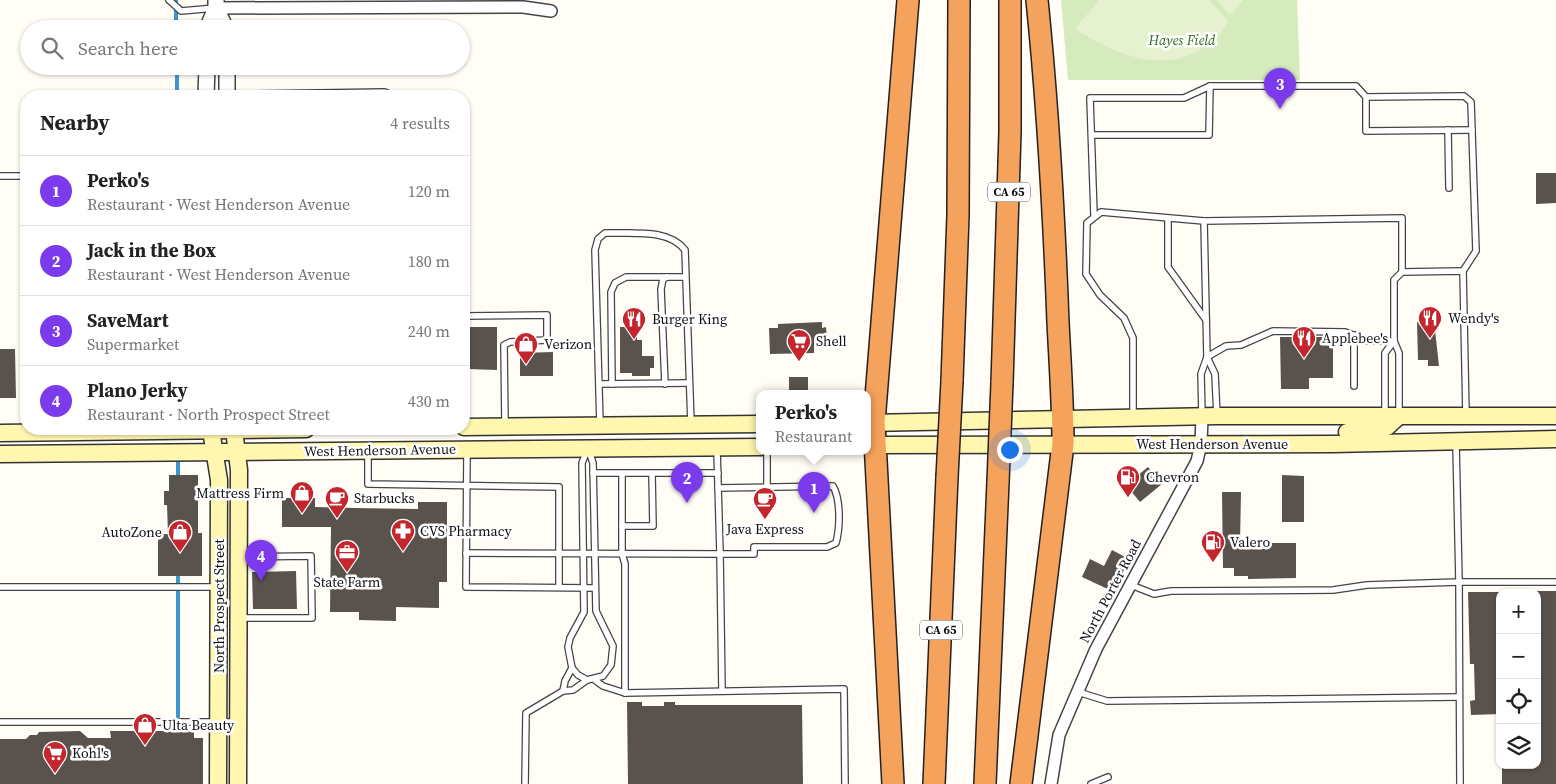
<!DOCTYPE html>
<html lang="en">
<head>
<meta charset="utf-8">
<style>
	body { margin:0; font-family:"Source Serif 4",serif; background:#f6f6f6; color:#222 }
	.controls { position:absolute; right:15px; bottom:15px; display:grid; overflow:hidden; border-radius:10px; box-shadow:0 1px 4px #0004 }
	.controls button { width:45px; height:45px; display:grid; place-items:center; padding:0; border:0; border-bottom:1px solid #e0e0e0; background:#fff; color:#222; font:25px sans-serif }
	.you { position:absolute; left:1009px; top:449px; width:18px; height:18px; margin:-12px; border:4px solid #fff; border-radius:50%; background:#1a73e8; box-shadow:0 0 0 8px #1a73e833 }
	.badge { display:grid; place-items:center; width:32px; height:32px; border-radius:50%; background:#7c3aed; color:#fff; font-size:16px; font-weight:700 }
	.pin { position:absolute; translate:-50% -41px; filter:drop-shadow(0 1px 2px #0008) }
	.pin::after { content:''; position:absolute; top:26px; width:18px; height:15px; background:inherit; clip-path:polygon(0 0,100% 0,50% 100%) }
	.popup { position:absolute; left:756px; top:390px; width:115px; height:65px; box-sizing:border-box; display:grid; place-content:center; border-radius:10px; background:#fff; filter:drop-shadow(0 1px 4px #0005); font-size:16px; white-space:nowrap; color:#767676 }
	.popup b { font-size:19px; color:#222 }
	.popup::after { content:''; position:absolute; left:50%; top:100%; margin-left:-10px; border:10px solid transparent; border-top-color:#fff }
	.list { margin:0; padding:0; list-style:none }
	h2 { display:flex; justify-content:space-between; align-items:center; height:65px; margin:0; padding:0 20px; font-size:21px }
	h2 small { font-size:16px; font-weight:400; color:#767676 }
	.list li { display:grid; grid-template-columns:32px 1fr auto; gap:15px; align-items:center; box-sizing:border-box; height:70px; padding:0 20px; border-top:1px solid #e0e0e0 }
	.list b { display:block; font-size:19px; white-space:nowrap }
	.list p { margin:0; font-size:16px; white-space:nowrap; color:#767676 }
	.list em { font-size:16px; font-style:normal; color:#767676 }
	.icon { flex:none; width:28px; height:28px; fill:none; stroke:currentColor; stroke-width:2; stroke-linecap:round; stroke-linejoin:round }
	.map { position:relative; flex:none; width:1556px; height:784px; overflow:hidden }
	.search { position:absolute; background:#fff; box-shadow:0 1px 4px #0004; left:20px; top:20px; width:450px; height:55px; display:flex; align-items:center; gap:12px; box-sizing:border-box; padding:0 18px; border-radius:28px; color:#767676; font-size:19px }
	.panel { position:absolute; background:#fff; box-shadow:0 1px 4px #0004; left:20px; top:90px; width:450px; height:345px; border-radius:20px }
	.map>svg:first-child { display:block }
	.green { fill:#d5ebbd }
	.pitch { fill:#e6f2cf }
	.lines { fill:none; stroke-linecap:round; stroke-linejoin:round }
	.stream { stroke:#3f96cf; stroke-width:4 }
	.building { fill:#5a524d }
	.service-casing { stroke:#444; stroke-width:8 }
	.minor-casing { stroke:#444; stroke-width:14 }
	.tertiary-casing { stroke:#444; stroke-width:18 }
	.secondary-casing { stroke:#333; stroke-width:19 }
	.motorway-casing { stroke:#222; stroke-width:24 }
	.service { stroke:#fff; stroke-width:5.5 }
	.minor { stroke:#fff; stroke-width:11 }
	.tertiary { stroke:#fff; stroke-width:15 }
	.secondary { stroke:#fff6b0; stroke-width:16 }
	.motorway { stroke:#f5a25d; stroke-width:21 }
	.motorway-bridge-casing { stroke:#222; stroke-width:24; stroke-linecap:butt }
	.motorway-bridge { stroke:#f5a25d; stroke-width:21 }
	.labels { text-anchor:middle; dominant-baseline:central; stroke-width:5; stroke-linejoin:round; paint-order:stroke }
	.shield { fill:#fff; stroke:#585858; stroke-width:1 }
	.shield-label { font-size:12px; font-weight:bold; fill:#111 }
	.park-label { font-size:14px; font-style:italic; fill:#2f6b1f; stroke:#fff }
	.poi-label { font-size:14px; fill:#111; stroke:#fff; text-anchor:start }
	.street-label { font-size:14px; fill:#111; stroke:#fff }
</style>
</head>
<body>
<div class="map">
<svg width="1556" height="784" viewBox="0 0 1556 784">
	<rect width="100%" height="100%" fill="#fffdf5"/>
	<path class="green" d="M1061,0h236l3,80h-232z"/>
	<g class="pitch">
		<path d="M1099,0h110l20,22c-5,6 -11,15 -18,20 -44,36 -94,13 -136,-13z"/>
		<path d="M1217,0h26l-13,15z"/>
	</g>
	<g class="lines">
		<g class="stream">
			<path d="M176,0v29"/>
			<path d="M177,66v30"/>
			<path d="M178,461v18"/>
			<path d="M178,571v163"/>
		</g>
	</g>
	<g class="building">
		<path d="M1536,173h20v30l-20,1z"/>
		<path d="M1434,321l5,45h-11v-6h-10l-1,-38z"/>
		<path d="M822,322v6l4,-1 1,12h-13v14l-44,1 -1,-26h9v-4z"/>
		<path d="M467,327h30v43l-30,-1z"/>
		<path d="M620,327h17v13h5v16h12v12h-4v8h-18v-3h-12z"/>
		<path d="M1280,337h53v41h-24v11h-28z"/>
		<path d="M0,349h15l1,49h-16z"/>
		<path d="M553,352v24h-33v-23z"/>
		<rect x="789" y="377" width="19" height="17"/>
		<path d="M1148,467l14,17 -22,18 -14,-17z"/>
		<path d="M169,475h29v58h4v43h-44v-42h10l-1,-29h-3v-14h5z"/>
		<path d="M1282,475l22,1v46h-22z"/>
		<path d="M1222,492h19l-1,51h56v35l-48,1v-3h-14v-8h-11z"/>
		<path d="M282,498h33v9l39,1 64,1v-7h29v80h-8v26l-43,-1v14l-37,-1v-8h-29l1,-85h-49z"/>
		<path d="M1112,550l17,9 -15,33 -32,-15 8,-18 14,7z"/>
		<path d="M296,571l1,38h-44l-1,-37z"/>
		<path d="M1537,591h19v193h-54v-19h35z"/>
		<path d="M1468,592h32v122l-29,1 -1,-14 5,-1 -1,-36h-4z"/>
		<path d="M627,702h15v4h22v-4h11v3h127l1,79h-175z"/>
		<path d="M80,731l8,7h23l-1,-7h84v7h9v46h-203v-45h26l4,-4h7l2,-3z"/>
	</g>
	<g class="lines">
		<g class="service-casing">
			<g id="service">
				<path d="M169,0l12,11 34,-3"/>
				<path d="M249,96l6,-2 130,-2 8,4"/>
				<path d="M1366,97v34l106,-1"/>
				<path d="M1448,130l1,58"/>
				<path d="M1092,135h117l1,-49"/>
				<path d="M0,176h26"/>
				<path d="M1094,215l-4,-117h94l26,-12h146l10,11 98,-1 7,6 5,149 -13,20"/>
				<path d="M1168,219v48l38,53"/>
				<path d="M1402,272l61,-1 3,144"/>
				<path d="M464,316l83,-1v25l-37,2 -6,3 1,79"/>
				<path d="M1207,357l19,-11 15,-1 32,-14 72,1 23,9h26"/>
				<path d="M1207,357l8,17 2,42"/>
				<path d="M599,384l90,-1"/>
				<path d="M612,384l-1,-92 4,-9 11,-6h41"/>
				<path d="M665,384l-4,-95 2,-10 4,-2h18"/>
				<path d="M1354,386v-51"/>
				<path d="M1385,413v-60l9,-12"/>
				<path d="M1202,414l-1,-40 6,-17 -3,-136 198,-3v54l-8,8v61l5,12v62"/>
				<path d="M1133,416v-78l-9,-20 -24,-23 -14,-21 1,-51 14,-11 103,9"/>
				<path d="M600,424l-5,-174 3,-11 7,-6c26,1 63,-5 80,17l6,174"/>
				<path d="M588,448l5,15 3,148 17,35 -2,19 -8,11 -16,4 -9,-5 -6,-7 -4,-21 2,-9 14,-26 -2,-149z"/>
				<path d="M467,451l-1,136 129,1"/>
				<path d="M368,452v32l191,3v100"/>
				<path d="M767,452v34"/>
				<path d="M593,473h125"/>
				<path d="M622,474v80l3,10v129"/>
				<path d="M718,488l115,-2c8,14 7,42 3,57l-9,4h-73v7h-34l2,137"/>
				<path d="M622,526h31l-1,-52"/>
				<path d="M466,553l254,1 -3,-105"/>
				<path d="M1131,585l23,9 17,-3 162,-1 34,-5 92,-3 -3,-138"/>
				<path d="M0,587h218"/>
				<path d="M240,618h72l-1,-62 -70,1"/>
				<path d="M595,680l8,6 22,7 219,-4 1,95"/>
				<path d="M563,691l2,-10 7,-13"/>
				<path d="M1078,692l29,9 352,-4"/>
				<path d="M0,722h237"/>
				<path d="M525,784l1,-71 37,-22 10,-1 14,-10"/>
				<path d="M1091,784l17,-7"/>
				<path d="M1460,784l-1,-202h97"/>
			</g>
		</g>
		<g class="minor-casing">
			<g id="minor">
				<path d="M216,8l307,-1 28,4"/>
				<path d="M1051,784l8,-49 37,-86 101,-188 4,-17 1,-27"/>
			</g>
		</g>
		<g class="tertiary-casing">
			<g id="tertiary">
				<path d="M216,8l10,21"/>
				<path d="M207,29l9,-21v-8"/>
				<path d="M227,66v30"/>
				<path d="M206,96l1,-30"/>
			</g>
		</g>
		<g class="secondary-casing">
			<g id="secondary">
				<path d="M868,423l349,-7h339"/>
				<path d="M464,427l296,-3"/>
				<path d="M211,430l8,50 -1,304"/>
				<path d="M234,430l5,40 -1,314"/>
				<path d="M1347,432l40,-5 12,-11"/>
				<path d="M0,433l306,-4"/>
				<path d="M868,445l465,-1 223,-5"/>
				<path d="M0,454l760,-7"/>
			</g>
		</g>
		<g class="motorway-casing">
			<g id="motorway">
				<path d="M952,381l6,-166 1,-215"/>
				<path d="M1002,383l8,-251v-132"/>
				<path d="M893,784l-19,-362 34,-422"/>
				<path d="M934,784l13,-307"/>
				<path d="M985,784l13,-302"/>
				<path d="M1021,784l42,-340c0,-41 -3,-81 -5,-122 -4,-107 -10,-214 -21,-322"/>
			</g>
		</g>
		<use href="#service" class="service"/>
		<use href="#minor" class="minor"/>
		<use href="#tertiary" class="tertiary"/>
		<use href="#secondary" class="secondary"/>
		<use href="#motorway" class="motorway"/>
		<g class="motorway-bridge-casing">
			<g id="motorway-bridge">
				<path d="M947,477l5,-96"/>
				<path d="M998,482l4,-99"/>
			</g>
		</g>
		<use href="#motorway-bridge" class="motorway-bridge"/>
	</g>
	<defs>
		<g id="restaurant-pin" transform="scale(1.25)"><path d="M0 17L-7.5 6A9.5 9.5 0 1 1 7.5 6Z" fill="#c4262e" stroke="#fff"/><path d="M-5-6h1v4h1v-4h1v4h1v-4h1v5L-1.5 .5V6h-2V.5L-5-1ZM5-6V6H3V1.5H1.5Q1.5-4 5-6Z" fill="#fff"/></g>
		<g id="supermarket-pin" transform="scale(1.25)"><path d="M0 17L-7.5 6A9.5 9.5 0 1 1 7.5 6Z" fill="#c4262e" stroke="#fff"/><path d="M-6-5.5h2.5l.6 2H6L4.5 2H-2.5L-4.4-4H-6ZM-1.5 3.2a1.3 1.3 0 1 0 .1 0ZM3 3.2a1.3 1.3 0 1 0 .1 0Z" fill="#fff"/></g>
		<g id="shop-pin" transform="scale(1.25)"><path d="M0 17L-7.5 6A9.5 9.5 0 1 1 7.5 6Z" fill="#c4262e" stroke="#fff"/><path d="M-5-2.5h2.3a2.7 3.5 0 0 1 5.4 0H5L5.5 6h-11ZM-1.5-2.5h3a1.5 2.3 0 0 0-3 0Z" fill="#fff"/></g>
		<g id="fuel-pin" transform="scale(1.25)"><path d="M0 17L-7.5 6A9.5 9.5 0 1 1 7.5 6Z" fill="#c4262e" stroke="#fff"/><path d="M-5.5-6h7V0h2V4h1.3V-2.5L3-4.5l.8-.8L6-3V5H2.5V1h-1V6h-7ZM-4.2-4.7v3.2H.2V-4.7Z" fill="#fff"/></g>
		<g id="cafe-pin" transform="scale(1.25)"><path d="M0 17L-7.5 6A9.5 9.5 0 1 1 7.5 6Z" fill="#c4262e" stroke="#fff"/><path d="M-5.5-4.5H6V0H3Q3 3.5 0 3.5H-2.5Q-5.5 3.5-5.5 0ZM3-3.2v2h1.7v-2ZM-6 4.5H4V6H-6Z" fill="#fff"/></g>
		<g id="pharmacy-pin" transform="scale(1.25)"><path d="M0 17L-7.5 6A9.5 9.5 0 1 1 7.5 6Z" fill="#c4262e" stroke="#fff"/><path d="M-2-6h4v4h4v4h-4v4h-4v-4h-4v-4h4Z" fill="#fff"/></g>
		<g id="office-pin" transform="scale(1.25)"><path d="M0 17L-7.5 6A9.5 9.5 0 1 1 7.5 6Z" fill="#c4262e" stroke="#fff"/><path d="M-6-3h4V-5.5h4V-3h4V5H-6ZM-1-4.5V-3h2v-1.5ZM-6 0V1H6V0Z" fill="#fff"/></g>
	</defs>
	<g fill-rule="evenodd">
		<use href="#restaurant-pin" x="1430" y="318"/>
		<use href="#restaurant-pin" x="634" y="319"/>
		<use href="#restaurant-pin" x="1304" y="338"/>
		<use href="#supermarket-pin" x="799" y="341"/>
		<use href="#shop-pin" x="526" y="344"/>
		<use href="#fuel-pin" x="1128" y="477"/>
		<use href="#shop-pin" x="302" y="493"/>
		<use href="#cafe-pin" x="337" y="498"/>
		<use href="#cafe-pin" x="765" y="499"/>
		<use href="#pharmacy-pin" x="403" y="531"/>
		<use href="#shop-pin" x="180" y="532"/>
		<use href="#fuel-pin" x="1213" y="542"/>
		<use href="#office-pin" x="347" y="552"/>
		<use href="#shop-pin" x="145" y="725"/>
		<use href="#supermarket-pin" x="55" y="753"/>
	</g>
	<g class="labels">
		<g class="shield">
			<rect x="988" y="182.5" width="42" height="19" rx="4"/>
			<rect x="920" y="620.5" width="42" height="19" rx="4"/>
		</g>
		<g class="shield-label">
			<text x="1009" y="192">CA 65</text>
			<text x="941" y="630">CA 65</text>
		</g>
		<g class="park-label">
			<text x="1182" y="40">Hayes Field</text>
		</g>
		<g class="poi-label">
			<text x="1448" y="318">Wendy's</text>
			<text x="652" y="319">Burger King</text>
			<text x="1322" y="338">Applebee's</text>
			<text x="816" y="341">Shell</text>
			<text x="544" y="344">Verizon</text>
			<text x="1146" y="477">Chevron</text>
			<text x="284" y="493" text-anchor="end">Mattress Firm</text>
			<text x="354" y="498">Starbucks</text>
			<text x="765" y="529" text-anchor="middle">Java Express</text>
			<text x="420" y="531">CVS Pharmacy</text>
			<text x="162" y="532" text-anchor="end">AutoZone</text>
			<text x="1230" y="542">Valero</text>
			<text x="347" y="582" text-anchor="middle">State Farm</text>
			<text x="162" y="725">Ulta Beauty</text>
			<text x="72" y="753">Kohl's</text>
		</g>
		<g class="street-label">
			<text x="1212" y="444">West Henderson Avenue</text>
			<text transform="translate(380 450) rotate(-1)">West Henderson Avenue</text>
			<text transform="translate(1110 591) rotate(-62)">North Porter Road</text>
			<text transform="translate(219 606) rotate(-90)">North Prospect Street</text>
		</g>
	</g>
</svg>
<div class="controls">
<button>+</button>
<button>−</button>
<button><svg class="icon" aria-label="locate" viewBox="0 0 24 24"><circle cx="12" cy="12" r="6"/><path d="M12 2v4M12 18v4M2 12h4M18 12h4"/></svg></button>
<button><svg class="icon" aria-label="layers" viewBox="0 0 24 24"><path d="M12 4l9 5-9 5-9-5zM3 14l9 5 9-5"/></svg></button>
</div>
<div class="you"></div>
<div class="pin badge" style="left:814px;top:513px">1</div>
<div class="popup"><b>Perko's</b>Restaurant</div>
<div class="pin badge" style="left:687px;top:503px">2</div>
<div class="pin badge" style="left:1280px;top:109px">3</div>
<div class="pin badge" style="left:261px;top:581px">4</div>
<div class="search"><svg class="icon" aria-label="search" viewBox="0 0 24 24"><circle cx="10" cy="10" r="6"/><path d="M15 15l6 6"/></svg>Search here</div>
<section class="panel">
<h2>Nearby<small>4 results</small></h2>
<ul class="list">
<li><span class="badge">1</span><div><b>Perko's</b><p>Restaurant · West Henderson Avenue</p></div><em>120 m</em></li>
<li><span class="badge">2</span><div><b>Jack in the Box</b><p>Restaurant · West Henderson Avenue</p></div><em>180 m</em></li>
<li><span class="badge">3</span><div><b>SaveMart</b><p>Supermarket</p></div><em>240 m</em></li>
<li><span class="badge">4</span><div><b>Plano Jerky</b><p>Restaurant · North Prospect Street</p></div><em>430 m</em></li>
</ul>
</section>
</div>
</body>
</html>
